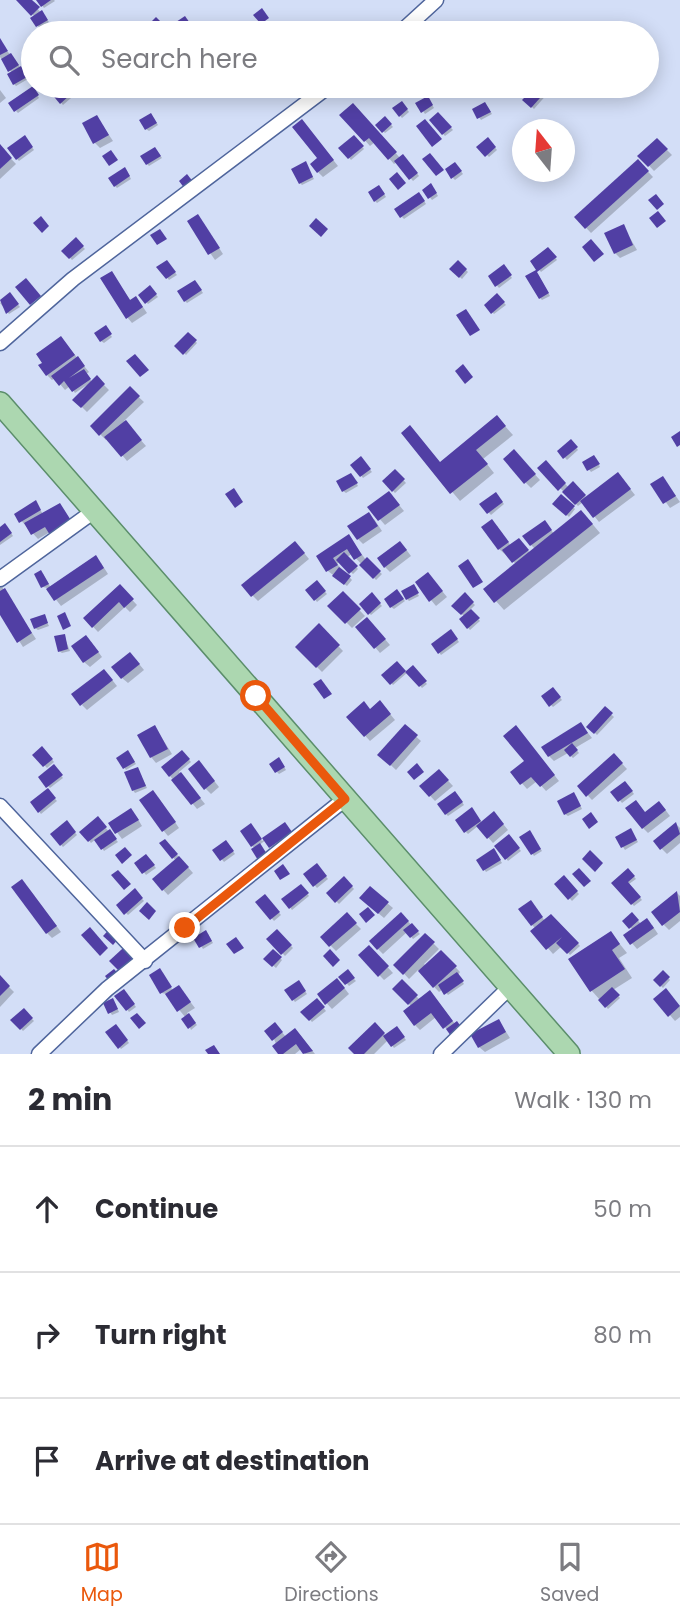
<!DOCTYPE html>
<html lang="en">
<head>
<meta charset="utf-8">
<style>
	body { margin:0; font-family:Poppins,sans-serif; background:#f2f2f3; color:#2b2b33 }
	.compass { position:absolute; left:512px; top:119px; width:63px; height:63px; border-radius:50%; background:#fff; box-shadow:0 4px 18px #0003; rotate:343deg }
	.stop { position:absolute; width:21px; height:21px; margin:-16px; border:5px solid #ea580c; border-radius:50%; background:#fff }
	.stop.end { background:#ea580c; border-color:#fff; box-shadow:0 2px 7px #0008 }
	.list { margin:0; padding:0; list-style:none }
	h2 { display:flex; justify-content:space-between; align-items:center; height:91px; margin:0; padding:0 28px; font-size:30px }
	h2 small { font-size:23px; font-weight:400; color:#7c7c81 }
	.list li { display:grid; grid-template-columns:46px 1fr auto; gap:21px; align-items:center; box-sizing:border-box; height:126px; padding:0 28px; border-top:2px solid #e1e1e2 }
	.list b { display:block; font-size:26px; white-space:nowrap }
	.list em { font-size:23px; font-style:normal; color:#7c7c81 }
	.icon { flex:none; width:38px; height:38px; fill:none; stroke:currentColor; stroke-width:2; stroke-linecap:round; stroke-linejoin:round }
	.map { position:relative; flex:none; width:680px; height:1054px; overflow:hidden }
	.search { position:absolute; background:#fff; box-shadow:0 4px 18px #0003; left:21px; right:21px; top:21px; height:77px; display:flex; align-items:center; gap:18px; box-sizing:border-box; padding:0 24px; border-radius:38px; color:#7c7c81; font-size:26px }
	.sheet { height:469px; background:#fff }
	nav { display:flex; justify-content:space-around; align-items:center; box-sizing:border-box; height:98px; border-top:2px solid #e1e1e2; background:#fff; font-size:19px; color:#7c7c81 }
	nav a { display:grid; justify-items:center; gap:4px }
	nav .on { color:#ea580c }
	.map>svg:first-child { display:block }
	.shadow { fill:#0003 }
	.building { fill:#513fa4 }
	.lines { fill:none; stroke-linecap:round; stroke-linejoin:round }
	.street-casing { stroke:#4f659c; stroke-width:17 }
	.primary-casing { stroke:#5b8e6b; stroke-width:24 }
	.street { stroke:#fff; stroke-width:14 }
	.primary { stroke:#acd7b0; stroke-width:21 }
	.route { stroke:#ea580c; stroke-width:9 }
</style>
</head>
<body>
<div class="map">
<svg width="680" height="1054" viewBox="0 0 680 1054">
	<rect width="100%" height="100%" fill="#d3def7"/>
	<g class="shadow">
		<path d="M18,0h12l19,22 -10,6 -4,-11z"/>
		<path d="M38,0h16l1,1 -11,7z"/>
		<path d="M156,19l9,10 -5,4 -11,-7z"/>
		<path d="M187,20l6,8 -11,5 -6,-8z"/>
		<path d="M0,44l13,13 15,22 -12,7 -2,-2 -2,-11 -12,-16z"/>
		<path d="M51,86h9l11,12 -8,7 -15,-17z"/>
		<path d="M429,86h11l-7,5z"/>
		<path d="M538,86l11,6 -15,17 -9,-9z"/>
		<path d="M0,90l6,8 -6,5z"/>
		<path d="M35,91l4,7 -21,15 -2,-2z"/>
		<path d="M429,100l5,8 -9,6 -2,-3z"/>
		<path d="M402,103l7,9 -7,6 -8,-9z"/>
		<path d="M487,106l5,8 -11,6 -7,-10z"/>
		<path d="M358,110l42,48h5l14,18 -6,5 -16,-19 -3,2 -19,-22 -5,4 -28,-31z"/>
		<path d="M438,114l15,16 -8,6 -14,-15z"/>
		<path d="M97,117l16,24 -13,7 -5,-5z"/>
		<path d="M153,117l5,8 -9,6 -3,-2z"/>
		<path d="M385,118l8,9 -8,6 -8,-8z"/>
		<path d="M307,127l31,39 -15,11 -5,-5 1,-13z"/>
		<path d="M354,137l10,12 -13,11 -10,-12z"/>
		<path d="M25,138l9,12 -15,11 -2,-2z"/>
		<path d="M488,139l9,11 -8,7 -10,-10z"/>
		<path d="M657,140l15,15 -18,16 -14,-15z"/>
		<path d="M0,147l16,17 -16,15z"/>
		<path d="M157,151l5,7 -13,8 -2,-2z"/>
		<path d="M638,161l15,16 -62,56 -15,-16z"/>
		<path d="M307,166l7,13 -12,6 -2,-2z"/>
		<path d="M457,166l6,8 -8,6 -2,-2z"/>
		<path d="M127,171l4,8 -14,9 -2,-2z"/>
		<path d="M433,188l5,8 -6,4 -8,-10z"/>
		<path d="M381,189l5,8 -9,6 -2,-2z"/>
		<path d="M421,196l5,8 -22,15 -2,-2z"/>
		<path d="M198,216l25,38 -8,6 -26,-38z"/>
		<path d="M623,226l14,24 -17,8 -5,-5z"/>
		<path d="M76,240l9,9 -13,11 -8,-9z"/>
		<path d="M548,249l9,11 -16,12 -9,-11z"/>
		<path d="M166,262l11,13 -8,5 -10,-13z"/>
		<path d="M458,262l10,10 -6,7 -11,-10z"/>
		<path d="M506,269l6,9 -13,10 -9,-11z"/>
		<path d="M111,273l20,28 10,3 6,9 -15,10 -5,-6z"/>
		<path d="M538,274l12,22 -8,4 -2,-2z"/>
		<path d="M197,284l6,9 -16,10 -2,-2z"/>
		<path d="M150,288l8,9 -10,7 -8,-9z"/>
		<path d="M10,295l10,12 -11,7 -9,-11z"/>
		<path d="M497,295l9,10 -12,9 -8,-9z"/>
		<path d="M107,330l5,7 -8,6 -3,-2z"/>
		<path d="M188,334l9,9 -11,12 -9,-9z"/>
		<path d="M66,344l23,28 -3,2 6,8 5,-4 12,12 -22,22 -12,-12 12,-15 -12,8 -5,-7 -5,4 -10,-12 -3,2 -5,-5z"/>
		<path d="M130,389l14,13 -20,19 22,25 -19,15 -19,-23 -2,2 -14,-14z"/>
		<path d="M505,426l8,9 -30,24 11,14 -34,28 -57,-67 37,29z"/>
		<path d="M571,441l7,9 -11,10 -8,-9z"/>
		<path d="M519,457l21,23 -9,8 -5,-5z"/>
		<path d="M361,459l11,13 -9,6 -10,-13z"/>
		<path d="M596,459l4,8 -9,5 -7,-9z"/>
		<path d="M546,463l23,25 4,-4 14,14 36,-18 12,15 -36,27 -16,-20 -5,4 -38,-38z"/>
		<path d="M395,471l11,12 -11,10 -11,-12z"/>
		<path d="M353,477l5,9 -12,7 -3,-2z"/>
		<path d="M663,478l17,24 -10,6 -17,-24z"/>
		<path d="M495,494l9,10 -13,11 -9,-10z"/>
		<path d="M561,497l14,12 -6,8 -14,-13z"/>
		<path d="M394,499l10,12 -19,14 -15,-17z"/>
		<path d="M37,505l6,9 17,-9 16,23 -26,4 -12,7 -22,-24z"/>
		<path d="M374,519l8,12 -19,13 -5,-5z"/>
		<path d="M589,520l11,13 -96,77 -19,-21 31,-25 -17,-15 -15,-22 13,-1 14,20 8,-6 11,13 5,-4 -4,-4 16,-21 7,10z"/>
		<path d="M7,527l6,9 -13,9v-16z"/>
		<path d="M349,537l17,23 16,14 -6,6 -24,-26 -5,3 11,12 -5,5 -13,-12 -3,2 15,16 -5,6 -19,-15 -10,-15z"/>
		<path d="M300,548l9,11 -51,42 -15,-15z"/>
		<path d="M405,548l6,8 -21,16 -5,-5z"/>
		<path d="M101,563l7,11 -47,32 -14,-18 -4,-1v-13l8,14z"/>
		<path d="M0,578l3,11 33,50 -13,8 -23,-36z"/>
		<path d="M433,580l14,17 -11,9 -5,-6z"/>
		<path d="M317,583l10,11 -10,8 -9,-12z"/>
		<path d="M413,586l6,10 -10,5 -2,-2z"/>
		<path d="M120,587l17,18 -7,7 -5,-5 -27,25 -13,-14z"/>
		<path d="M343,593l22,23 -13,12 -22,-22z"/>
		<path d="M399,594l6,7 -11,8 -3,-2z"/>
		<path d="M372,595l10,11 -11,9 -10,-11z"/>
		<path d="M465,595l10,10 -5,5 10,11 -10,9 -9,-10 4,-3 -12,-11z"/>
		<path d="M44,616l5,10 -11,4 -3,-2z"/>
		<path d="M372,624l18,21 -10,8 -22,-26z"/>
		<path d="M319,626l24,25 -21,21 -25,-25z"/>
		<path d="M451,631l8,11 -18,13 -8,-11z"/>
		<path d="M64,636l6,15 -8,2 -3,-2z"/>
		<path d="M91,642l11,15 -12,10 -6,-5z"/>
		<path d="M135,659l9,11 -16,13 -6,-5z"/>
		<path d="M397,664l9,9 7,-5 14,16 -5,4 -14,-16 -15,13 -9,-10z"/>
		<path d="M109,676l8,10 -30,24 -5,-5z"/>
		<path d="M553,689l9,11 -9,7 -10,-10z"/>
		<path d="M385,708l10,12 -25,21 -22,-24z"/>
		<path d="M605,709l9,8 -17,18 -8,-8z"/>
		<path d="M581,724l11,14 -17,10 4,5 -6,5 -5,-5 -14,8 -5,-5z"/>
		<path d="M155,727l17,27 -16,9 -5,-6z"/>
		<path d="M405,727l16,14 -25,29 -16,-15z"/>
		<path d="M521,733l38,48 -13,10 -9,-10 -10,8 -15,-17 14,-11z"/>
		<path d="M42,748l12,14 -7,6 -12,-13z"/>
		<path d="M182,752l9,10 -12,10 26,32 -8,5 -27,-33z"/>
		<path d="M130,754l6,10 -10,6 -8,-12z"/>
		<path d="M614,755l13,14 -35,31 -13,-14z"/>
		<path d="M281,762l5,8 -7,4 -2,-2z"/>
		<path d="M54,767l9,11 -13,10 -10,-10z"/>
		<path d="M204,768l15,19 -8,7 -5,-5z"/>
		<path d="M138,769l9,19 -12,5 -2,-3z"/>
		<path d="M439,771l14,15 -18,15 -14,-15z"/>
		<path d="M627,785l7,9 -12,9 -9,-11z"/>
		<path d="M47,790l10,11 -16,13 -9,-11z"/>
		<path d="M457,795l7,10 -16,11 -2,-2z"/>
		<path d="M576,796l6,13 -14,7 -3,-2z"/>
		<path d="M158,797l21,31 -11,8 -5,-6z"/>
		<path d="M664,808l6,8 -22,17 -5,-5 2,-15z"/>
		<path d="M474,812l8,11 17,-4 9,11 -15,13 -15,-17 -10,8 -2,-2z"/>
		<path d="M136,816l6,10 -20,13 -12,-16z"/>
		<path d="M98,819l20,23 -14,9 -8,-12 -5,4 -9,-11z"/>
		<path d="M67,823l10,12 -14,12 -11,-12z"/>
		<path d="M285,824l8,10 -21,15 -6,-9 -11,8 -3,-2v-19l10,14z"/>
		<path d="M676,824l4,4v15l-13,11 -12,-12z"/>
		<path d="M633,833l5,9 -13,8 -8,-12z"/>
		<path d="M532,835l10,16 -8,5 -12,-18z"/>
		<path d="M509,836l12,15 -13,10 -11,-15z"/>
		<path d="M165,841l28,32 -25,22 -14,-15 22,-19 -14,-17z"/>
		<path d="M226,843l9,11 -11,8 -9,-11z"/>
		<path d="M496,853l6,10 -16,9 -8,-12z"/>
		<path d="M146,856l10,12 -10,7 -9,-12z"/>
		<path d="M316,865l12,14 -11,9 -12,-14z"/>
		<path d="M628,870l8,9 -7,5 13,16 -8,6 -21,-23z"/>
		<path d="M344,878l10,11 -15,15 -11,-11z"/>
		<path d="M564,878l15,16 -7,7 -15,-17z"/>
		<path d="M27,886l34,46 -9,6 -5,-5z"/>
		<path d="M301,886l8,10 -17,14 -8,-11z"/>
		<path d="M135,891l9,10 -16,14 -10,-10z"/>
		<path d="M677,893l3,3v25l-11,9 -5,-5z"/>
		<path d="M265,896l16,19 -7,6 -16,-19z"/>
		<path d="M366,903h21l6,5 -9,10z"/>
		<path d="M533,905l12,16 24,13 11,12 -10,9 -8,-9 -9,8 -20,-23 3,-2 -4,-4z"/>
		<path d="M401,914l19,20 -7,5 -6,-7 -24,22 -12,-12z"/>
		<path d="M632,914l9,10 11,1 6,9 -21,15 -12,-14 8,-5 -9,-9z"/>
		<path d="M347,915l14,14 -25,22 -14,-14z"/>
		<path d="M277,932l16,16 -8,8 -16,-17z"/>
		<path d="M611,933l16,20 -8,5 13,20 -19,12 7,8 -12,11 -16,-18 -21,-31z"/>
		<path d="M208,934l5,9 -10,6 -7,-11z"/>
		<path d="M425,935l14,14 -15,15 2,2 15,-14 19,20 -2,3 6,9 -16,11 -5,-6 -4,3 -21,-22 -9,9 -13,-14z"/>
		<path d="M369,947l24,26 -9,7 -24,-25z"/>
		<path d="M273,951l9,9 -6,8 -10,-9z"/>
		<path d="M112,961h41l-22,20z"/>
		<path d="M162,972l11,19 6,-4 16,21 -8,5 10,12 -6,5 -5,-12 -20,-24 -4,-1z"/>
		<path d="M347,972l9,9 -7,5 -8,-9z"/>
		<path d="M663,972l7,8 -7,8 -8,-8z"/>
		<path d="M0,978l14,14 -14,15z"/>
		<path d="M402,982l18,18 15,-2 20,26 -5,9 -14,-16 -16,13 -5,-5 -3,-18 -18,-18z"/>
		<path d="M300,984l7,10 -12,8 -9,-11z"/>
		<path d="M342,985l7,9 -17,15 -13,-14z"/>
		<path d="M124,991l12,16 -7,5 -12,-16z"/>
		<path d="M671,996l9,11v10l-5,4 -19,-22z"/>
		<path d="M317,1000l9,11 -14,11 -9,-10z"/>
		<path d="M115,1003l4,9 -7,3 -7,-11z"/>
		<path d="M23,1010l11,11 -11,10 -10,-11z"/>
		<path d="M499,1021l11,17 -25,14 -6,-5z"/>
		<path d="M275,1024l11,13 14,-2 15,19h-10l-4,-5 -6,5h-15l-6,-15z"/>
		<path d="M375,1024l11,12 11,-8 9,12 -12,8 -6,-8 -14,14h-17z"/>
		<path d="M116,1026l13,17 -8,6 -13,-17z"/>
	</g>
	<g class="building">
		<path d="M16,0h16l8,7 -9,9z"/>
		<path d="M36,0h15l-10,7z"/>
		<path d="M262,8l7,10 -8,6 -8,-9z"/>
		<path d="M42,10l6,10 -12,7 -6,-9z"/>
		<path d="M185,16l7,10 -12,7 -7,-9z"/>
		<path d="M156,17l8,8 -10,8 -7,-7z"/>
		<path d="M0,38l8,13 -8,4z"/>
		<path d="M11,53l8,12 -11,7 -7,-13z"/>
		<path d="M21,66l6,11 -14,8 -6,-11z"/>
		<path d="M33,86l6,9 -25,17 -6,-9z"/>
		<path d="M48,86h14l8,9 -10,9 -14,-17z"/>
		<path d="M411,86h11l4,4 -8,7 -9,-9z"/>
		<path d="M536,86l12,3 -17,19 -9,-8z"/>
		<path d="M428,96l5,9 -12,8 -6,-10z"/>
		<path d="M402,101l6,8 -9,8 -7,-9z"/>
		<path d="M485,102l6,10 -14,7 -5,-10z"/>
		<path d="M353,103l44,49 -9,8 -19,-22 -5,4 -25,-27z"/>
		<path d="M438,112l14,15 -10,8 -13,-15z"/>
		<path d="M151,113l6,10 -12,7 -6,-10z"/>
		<path d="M97,115l12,20 -16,9 -11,-21z"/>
		<path d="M385,116l7,8 -10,9 -7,-8z"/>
		<path d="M302,119l32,41 -17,13 -7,-9 7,-6 -25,-31z"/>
		<path d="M425,119l17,20 -10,8 -16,-21z"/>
		<path d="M25,135l8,12 -17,13 -9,-12z"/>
		<path d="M354,135l10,11 -16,13 -10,-11z"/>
		<path d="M488,137l8,10 -11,10 -9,-10z"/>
		<path d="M657,138l11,11 -20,18 -11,-11z"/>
		<path d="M0,144l12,14 -12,11z"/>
		<path d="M155,147l6,9 -15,9 -6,-9z"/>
		<path d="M111,150l7,10 -9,6 -7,-10z"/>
		<path d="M430,153l14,17 -8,6 -14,-17z"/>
		<path d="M403,154l15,19 -9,7 -15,-19z"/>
		<path d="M638,159l11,12 -64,58 -11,-12z"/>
		<path d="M306,161l7,16 -14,7 -8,-15z"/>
		<path d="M455,162l7,9 -11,8 -6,-10z"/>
		<path d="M125,167l5,9 -16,11 -6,-9z"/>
		<path d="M397,172l9,11 -8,7 -9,-11z"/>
		<path d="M187,174l7,9 -9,6 -6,-8z"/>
		<path d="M431,183l6,10 -9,6 -6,-9z"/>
		<path d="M379,185l6,9 -11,8 -6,-10z"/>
		<path d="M419,192l6,9 -25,17 -6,-9z"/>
		<path d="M656,194l8,10 -7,6 -9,-10z"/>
		<path d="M658,211l8,10 -9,7 -8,-10z"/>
		<path d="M198,214l22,34 -12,7 -21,-34z"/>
		<path d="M41,216l8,10 -7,7 -9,-10z"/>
		<path d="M316,218l12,11 -7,8 -12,-11z"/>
		<path d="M624,224l9,21 -19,9 -10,-21z"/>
		<path d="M160,229l7,10 -10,6 -7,-10z"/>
		<path d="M76,237l8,9 -15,13 -8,-8z"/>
		<path d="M591,239l13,15 -10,8 -12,-15z"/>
		<path d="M548,247l9,10 -20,15 12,21 -10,6 -14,-23 11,-6 -6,-9z"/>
		<path d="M167,260l9,12 -10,7 -10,-12z"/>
		<path d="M458,260l9,9 -8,9 -10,-9z"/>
		<path d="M504,264l8,11 -17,12 -7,-11z"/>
		<path d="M112,271l18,29 6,-4 7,11 -17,12 -26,-41z"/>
		<path d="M26,278l15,18 -11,9 -15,-18z"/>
		<path d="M195,280l7,10 -18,12 -7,-11z"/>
		<path d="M150,285l7,9 -12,10 -7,-9z"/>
		<path d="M10,292l9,12 -13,10 -6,-14z"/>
		<path d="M497,293l8,9 -14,12 -7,-9z"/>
		<path d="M466,309l14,21 -10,6 -14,-21z"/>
		<path d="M106,325l6,9 -12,8 -6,-9z"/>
		<path d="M188,332l9,8 -14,15 -9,-9z"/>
		<path d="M61,336l14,19 -29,21 -8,-11 4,-2 -6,-9z"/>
		<path d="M135,354l14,16 -9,7 -14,-16z"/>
		<path d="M78,356l7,10 -16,12 15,-9 7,10 -19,13 -8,-11 -5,5 -8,-10z"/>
		<path d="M463,364l10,13 -8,7 -10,-13z"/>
		<path d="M97,375l8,9 -24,24 -9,-8z"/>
		<path d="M130,386l10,10 -41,40 -9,-10z"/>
		<path d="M497,415l9,11 -30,24 12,14 -38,30 -49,-61 9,-8 30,37z"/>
		<path d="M126,420l16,20 -21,17 -17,-20z"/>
		<path d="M680,431v14l-3,2 -6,-10z"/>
		<path d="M571,439l7,8 -15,12 -6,-8z"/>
		<path d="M514,449l22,25 -12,10 -21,-25z"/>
		<path d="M594,455l6,9 -13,7 -5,-9z"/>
		<path d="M361,456l10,13 -11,8 -10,-12z"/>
		<path d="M546,460l20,23 -8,8 -21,-23z"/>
		<path d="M395,469l10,10 -13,13 -10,-11z"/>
		<path d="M618,472l13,17 -38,29 -13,-17z"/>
		<path d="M351,473l7,10 -16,9 -6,-11z"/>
		<path d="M663,476l13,20 -13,8 -13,-20z"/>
		<path d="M573,481l13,14 -11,10 -13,-13z"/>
		<path d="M234,488l9,14 -8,6 -10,-14z"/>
		<path d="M389,491l11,14 -22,16 -11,-14z"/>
		<path d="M496,492l7,10 -16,12 -8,-10z"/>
		<path d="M561,494l14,12 -9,10 -14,-12z"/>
		<path d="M36,500l5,10 -22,13 -5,-9z"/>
		<path d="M60,503l12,19 -22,13 -5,-8 -14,8 -7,-12z"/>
		<path d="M581,510l12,14 -99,79 -11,-14z"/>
		<path d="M369,512l9,14 -21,14 -10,-14z"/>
		<path d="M492,519l17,23 -11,8 -17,-23z"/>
		<path d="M545,520l7,10 -22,16 -8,-10z"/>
		<path d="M5,523l7,10 -12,9v-15z"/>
		<path d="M349,534l13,21 -8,5 -7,-11 -14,9 5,7 -12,7 -10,-16z"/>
		<path d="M519,538l10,12 -17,13 -10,-13z"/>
		<path d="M295,541l10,12 -54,44 -10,-12z"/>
		<path d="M400,541l7,9 -23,18 -7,-10z"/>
		<path d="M344,552l14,14 -9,8 -13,-14z"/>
		<path d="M96,555l8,13 -50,33 -8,-12z"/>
		<path d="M367,557l14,14 -8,8 -14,-14z"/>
		<path d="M468,559l15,23 -10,6 -15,-22z"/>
		<path d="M339,567l12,9 -7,9 -12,-9z"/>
		<path d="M41,570l8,14 -8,4 -7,-14z"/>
		<path d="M428,572l15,19 -14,11 -14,-20z"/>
		<path d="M317,580l9,11 -12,10 -9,-11z"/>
		<path d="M120,584l14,15 -10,9 -5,-6 -27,26 -9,-10z"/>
		<path d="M414,584l5,9 -13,7 -5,-9z"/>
		<path d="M5,588l27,45 -15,10 -17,-28v-24z"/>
		<path d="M397,589l7,10 -14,9 -6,-9z"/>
		<path d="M343,591l18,18 -16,15 -18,-18z"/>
		<path d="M372,592l9,11 -13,12 -9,-11z"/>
		<path d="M465,592l9,10 -13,13 -10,-9z"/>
		<path d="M471,609l9,9 -13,11 -8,-10z"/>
		<path d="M65,612l6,14 -8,4 -6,-14z"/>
		<path d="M45,614l3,9 -14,6 -4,-10z"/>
		<path d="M367,617l19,22 -12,10 -19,-22z"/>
		<path d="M319,623l21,22 -24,23 -21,-21z"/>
		<path d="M451,629l7,10 -20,15 -7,-10z"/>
		<path d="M65,634l3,15 -10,3 -4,-16z"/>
		<path d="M86,635l13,17 -16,11 -12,-17z"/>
		<path d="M130,652l10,12 -19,15 -10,-12z"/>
		<path d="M397,661l9,10 -16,14 -9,-10z"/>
		<path d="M413,665l14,16 -8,6 -14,-15z"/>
		<path d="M104,669l9,11 -33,26 -9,-12z"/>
		<path d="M321,679l11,15 -8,5 -11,-15z"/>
		<path d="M553,687l8,10 -12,10 -8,-11z"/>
		<path d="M380,700l11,14 -27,23 -18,-20 18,-16 6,8z"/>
		<path d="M605,706l8,7 -19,21 -8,-7z"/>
		<path d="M581,722l7,11 -40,24 -7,-10z"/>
		<path d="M405,724l13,11 -28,31 -13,-11z"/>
		<path d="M155,725l13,24 -18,9 -13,-23z"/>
		<path d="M516,725l39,50 -15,12 -9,-10 -11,8 -10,-13 14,-11 -21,-25z"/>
		<path d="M572,743l6,7 -8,7 -6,-7z"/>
		<path d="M42,746l11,13 -10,8 -11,-12z"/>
		<path d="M128,750l7,12 -12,7 -7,-11z"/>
		<path d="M182,750l8,9 -21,18 -8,-10z"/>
		<path d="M614,753l9,10 -37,34 -9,-11z"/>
		<path d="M279,757l6,10 -10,6 -6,-9z"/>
		<path d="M199,760l16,21 -11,9 -16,-21z"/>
		<path d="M417,763l7,9 -10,8 -7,-8z"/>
		<path d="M54,764l9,11 -17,13 -8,-11z"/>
		<path d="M138,767l8,19 -14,5 -8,-19z"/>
		<path d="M439,769l10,11 -20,17 -10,-11z"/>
		<path d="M181,772l20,26 -10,7 -20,-25z"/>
		<path d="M625,781l8,10 -15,11 -8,-10z"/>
		<path d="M48,788l8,10 -18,15 -8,-11z"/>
		<path d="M153,790l23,32 -14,10 -23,-32z"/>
		<path d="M455,791l8,11 -18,13 -8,-11z"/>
		<path d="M574,792l7,14 -17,9 -7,-14z"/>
		<path d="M636,800l9,12 14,-11 7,9 -24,19 -17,-21z"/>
		<path d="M472,807l9,14 -17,12 -9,-13z"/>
		<path d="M131,808l8,12 -24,14 -7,-11z"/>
		<path d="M494,811l10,13 -17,15 -11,-13z"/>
		<path d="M591,812l7,10 -9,7 -7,-10z"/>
		<path d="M98,816l9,11 -19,15 -9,-10z"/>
		<path d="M67,820l9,12 -16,14 -10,-12z"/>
		<path d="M285,822l7,10 -23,16 -7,-10z"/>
		<path d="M676,822l4,12 -20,16 -7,-9z"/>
		<path d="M251,823l11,16 -11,8 -11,-16z"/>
		<path d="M631,828l6,12 -16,8 -6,-11z"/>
		<path d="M110,829l7,10 -16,11 -7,-10z"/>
		<path d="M530,830l11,19 -10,6 -12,-18z"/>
		<path d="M509,834l11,14 -15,12 -11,-14z"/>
		<path d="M165,839l13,15 -6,5 -13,-16z"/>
		<path d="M226,840l8,11 -14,10 -8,-11z"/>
		<path d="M260,843l10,16 -9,6 -10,-16z"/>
		<path d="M125,847l7,8 -10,9 -7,-9z"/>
		<path d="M494,848l7,12 -18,11 -7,-11z"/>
		<path d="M590,850l13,13 -8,9 -13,-13z"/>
		<path d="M146,854l9,11 -13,9 -8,-11z"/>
		<path d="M179,856l10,11 -27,24 -10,-12z"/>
		<path d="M317,863l10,13 -14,11 -10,-13z"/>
		<path d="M283,864l7,10 -10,6 -6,-9z"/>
		<path d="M579,868l12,13 -7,6 -12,-13z"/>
		<path d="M628,868l7,8 -7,6 13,15 -10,8 -20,-22z"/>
		<path d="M118,870l13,14 -7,6 -13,-15z"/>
		<path d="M564,875l14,16 -10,9 -14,-16z"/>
		<path d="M344,876l9,10 -18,17 -9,-10z"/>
		<path d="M22,879l35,47 -11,8 -35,-47z"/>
		<path d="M301,884l8,9 -20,16 -8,-10z"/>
		<path d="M370,886l19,16 -11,12 -19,-16z"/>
		<path d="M135,888l8,10 -19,17 -8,-10z"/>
		<path d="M677,891l3,21 -18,14 -11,-14z"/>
		<path d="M265,894l15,18 -10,8 -15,-18z"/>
		<path d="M531,900l12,17 -12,9 -13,-17z"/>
		<path d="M147,902l9,9 -7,9 -10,-9z"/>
		<path d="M368,907l7,8 -9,8 -7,-9z"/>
		<path d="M347,912l10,11 -28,24 -9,-10z"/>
		<path d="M401,912l8,9 -32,29 -8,-9z"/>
		<path d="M632,912l7,8 -10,9 -7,-8z"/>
		<path d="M551,914l28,29 -12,11 -11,-11 6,-6 -16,13 -16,-19z"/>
		<path d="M647,918l7,10 -24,17 -7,-10z"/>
		<path d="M115,923l9,9 -11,13 -10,-9z"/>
		<path d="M412,923l7,8 -9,7 -7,-8z"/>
		<path d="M90,927l18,21 -8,8 -19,-21z"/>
		<path d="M277,929l15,16 -11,10 -15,-16z"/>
		<path d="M206,930l6,11 -13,7 -6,-10z"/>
		<path d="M611,931l9,13 -8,6 13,19 -35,23 -22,-33z"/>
		<path d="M425,933l10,9 -32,33 -10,-10z"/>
		<path d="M236,937l8,11 -10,6 -8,-10z"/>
		<path d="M134,938l15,17 -24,22 -16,-16z"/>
		<path d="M369,945l20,21 -11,11 -20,-22z"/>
		<path d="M273,949l9,8 -10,10 -9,-8z"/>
		<path d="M330,949l10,11 -7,7 -10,-11z"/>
		<path d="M441,950l16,16 -24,22 -15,-17z"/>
		<path d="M160,968l12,19 -12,7 -11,-19z"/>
		<path d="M114,969l7,8 -9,8 -7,-9z"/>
		<path d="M348,969l7,9 -10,7 -7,-8z"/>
		<path d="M663,970l7,7 -10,10 -7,-7z"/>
		<path d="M457,972l7,9 -20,14 -6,-10z"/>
		<path d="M0,975l10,11 -10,10z"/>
		<path d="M337,978l8,10 -20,17 -8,-11z"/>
		<path d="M402,979l16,16 -10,10 -16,-16z"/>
		<path d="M299,980l7,11 -14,10 -8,-11z"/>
		<path d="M179,985l12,17 -14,10 -12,-18z"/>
		<path d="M612,987l8,8 -15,13 -7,-8z"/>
		<path d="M666,988l14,18 -12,11 -15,-18z"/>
		<path d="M124,989l11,15 -9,7 -12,-15z"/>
		<path d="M430,990l23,31 -10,8 -12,-16 -17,13 -11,-15z"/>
		<path d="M113,998l5,11 -10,5 -5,-11z"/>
		<path d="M317,998l8,9 -16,14 -9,-9z"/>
		<path d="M24,1008l9,10 -13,12 -10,-10z"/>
		<path d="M137,1013l9,10 -7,6 -9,-11z"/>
		<path d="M189,1013l7,10 -8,6 -7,-10z"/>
		<path d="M499,1019l7,13 -28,16 -8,-14z"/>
		<path d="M457,1021l7,10 -11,8 -7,-10z"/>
		<path d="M275,1022l8,10 -11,9 -8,-10z"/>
		<path d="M375,1022l10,11 -21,21h-10l-6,-6z"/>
		<path d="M116,1024l12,16 -10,9 -13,-17z"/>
		<path d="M397,1026l8,11 -14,10 -8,-11z"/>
		<path d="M295,1028l18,23 -10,3 -7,-10 -13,10h-5l-6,-8z"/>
		<path d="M214,1045l6,9h-12l-3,-4z"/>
	</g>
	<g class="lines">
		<g class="street-casing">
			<g id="street">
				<path d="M400,33l36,-33"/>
				<path d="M0,343l73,-64 256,-193"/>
				<path d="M0,579l94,-68"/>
				<path d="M0,806l145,155"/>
				<path d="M39,1054l68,-65 238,-190"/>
				<path d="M441,1054l69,-67"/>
			</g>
		</g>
		<g class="primary-casing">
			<path id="primary" d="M0,403l569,651"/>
		</g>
		<use href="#street" class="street"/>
		<use href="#primary" class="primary"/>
	</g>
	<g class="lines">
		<path class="route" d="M185,928l160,-129 -89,-103"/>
	</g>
</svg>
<svg class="compass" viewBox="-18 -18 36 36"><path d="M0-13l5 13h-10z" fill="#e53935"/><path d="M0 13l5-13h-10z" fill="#7c7c81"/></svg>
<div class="stop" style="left:256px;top:696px"></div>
<div class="stop end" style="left:185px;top:928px"></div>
<div class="search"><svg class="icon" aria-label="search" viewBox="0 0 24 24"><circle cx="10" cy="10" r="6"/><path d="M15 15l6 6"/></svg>Search here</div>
</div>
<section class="sheet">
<h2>2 min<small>Walk · 130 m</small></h2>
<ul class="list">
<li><svg class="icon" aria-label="ahead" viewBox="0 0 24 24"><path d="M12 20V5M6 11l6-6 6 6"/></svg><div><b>Continue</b></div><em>50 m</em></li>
<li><svg class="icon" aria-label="right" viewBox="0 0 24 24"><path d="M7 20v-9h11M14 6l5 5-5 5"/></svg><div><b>Turn right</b></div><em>80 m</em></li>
<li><svg class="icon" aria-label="arrive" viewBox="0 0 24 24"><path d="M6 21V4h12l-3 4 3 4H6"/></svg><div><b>Arrive at destination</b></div></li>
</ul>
</section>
<nav>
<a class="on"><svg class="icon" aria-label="map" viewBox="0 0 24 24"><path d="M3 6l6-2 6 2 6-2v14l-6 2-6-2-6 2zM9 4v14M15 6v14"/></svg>Map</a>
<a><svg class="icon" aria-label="directions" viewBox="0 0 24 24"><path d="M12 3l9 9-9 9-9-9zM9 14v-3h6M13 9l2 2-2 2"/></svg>Directions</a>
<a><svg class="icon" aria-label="saved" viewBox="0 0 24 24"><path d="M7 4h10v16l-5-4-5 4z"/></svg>Saved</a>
</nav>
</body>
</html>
